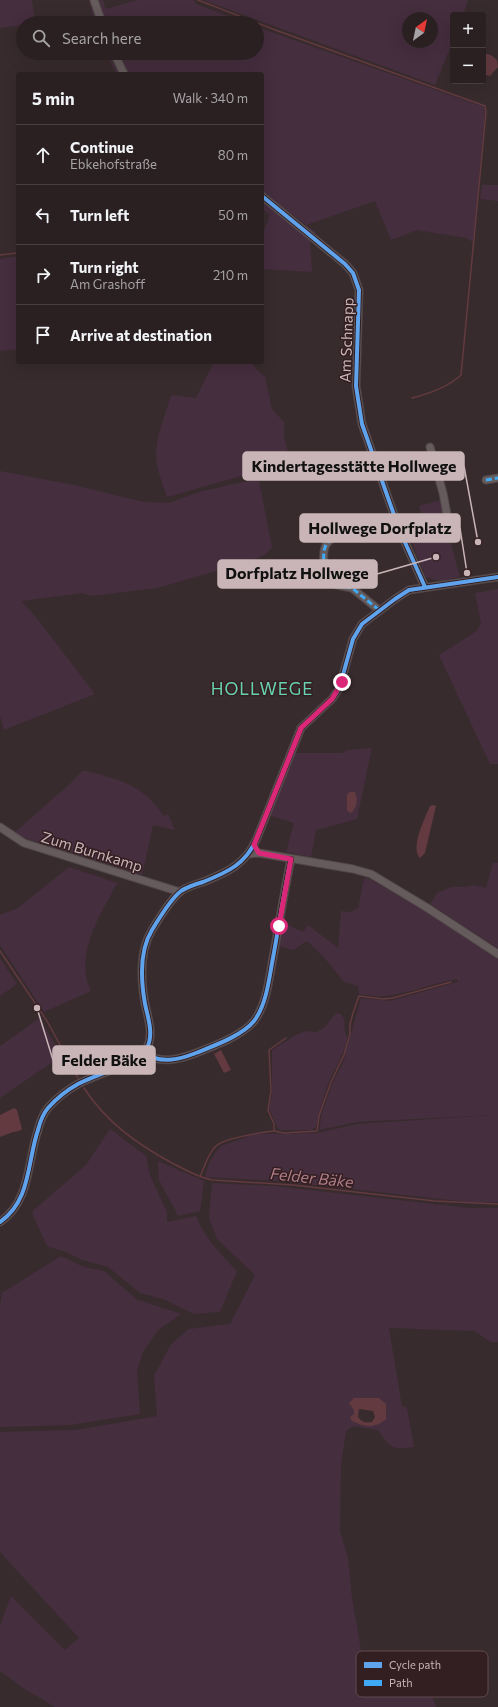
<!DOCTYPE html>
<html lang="en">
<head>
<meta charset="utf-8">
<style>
	body { margin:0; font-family:Commissioner,sans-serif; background:#362d2f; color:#f1f3f6 }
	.controls { position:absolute; right:12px; top:12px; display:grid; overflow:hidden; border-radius:4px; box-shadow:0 4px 16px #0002 }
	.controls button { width:36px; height:36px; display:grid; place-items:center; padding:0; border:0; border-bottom:1px solid #463e40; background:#2a2022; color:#f1f3f6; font:20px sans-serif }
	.compass { position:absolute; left:402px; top:12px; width:36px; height:36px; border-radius:50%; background:#2a2022; box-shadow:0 4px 16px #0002; rotate:33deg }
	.stop { position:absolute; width:12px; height:12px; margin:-9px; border:3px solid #db2777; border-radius:50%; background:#fff }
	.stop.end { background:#db2777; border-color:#fff; box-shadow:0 1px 4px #0008 }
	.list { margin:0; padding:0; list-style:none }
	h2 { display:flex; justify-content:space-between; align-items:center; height:52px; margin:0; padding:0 16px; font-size:17px }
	h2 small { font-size:13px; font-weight:400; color:#a5a3a5 }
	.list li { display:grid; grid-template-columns:26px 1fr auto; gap:12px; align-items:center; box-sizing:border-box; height:60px; padding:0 16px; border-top:1px solid #463e40 }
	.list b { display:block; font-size:15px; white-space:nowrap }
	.list p { margin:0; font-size:13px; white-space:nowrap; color:#a5a3a5 }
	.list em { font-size:13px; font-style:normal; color:#a5a3a5 }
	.icon { flex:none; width:22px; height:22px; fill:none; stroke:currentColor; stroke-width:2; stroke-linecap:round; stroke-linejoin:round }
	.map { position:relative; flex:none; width:498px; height:1707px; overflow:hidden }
	.search { position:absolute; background:#2a2022; box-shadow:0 4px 16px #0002; left:16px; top:16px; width:248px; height:44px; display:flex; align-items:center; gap:10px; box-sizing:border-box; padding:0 14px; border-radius:22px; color:#a5a3a5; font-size:15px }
	.panel { position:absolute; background:#2a2022; box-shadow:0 4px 16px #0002; left:16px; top:72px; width:248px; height:292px; border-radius:4px }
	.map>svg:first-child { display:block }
	.green { fill:#452e3e; fill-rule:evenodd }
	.water { fill:#623a3f; fill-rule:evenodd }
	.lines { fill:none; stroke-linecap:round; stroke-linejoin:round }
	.stream { stroke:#623a3f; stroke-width:1.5 }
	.minor-casing { stroke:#514748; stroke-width:9 }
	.minor { stroke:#665b5c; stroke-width:7 }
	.quiet { stroke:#3fa9f5; stroke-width:3; stroke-dasharray:6 3; stroke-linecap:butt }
	.cycleway-casing { stroke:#331e21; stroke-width:6 }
	.cycleway { stroke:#60a3ed; stroke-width:4 }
	.route { stroke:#db2777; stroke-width:5 }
	.labels { text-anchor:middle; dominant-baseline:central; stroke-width:3; stroke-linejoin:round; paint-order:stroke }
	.street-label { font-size:15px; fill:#c9b5b7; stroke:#331e21 }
	.water-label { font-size:16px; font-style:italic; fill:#af7d86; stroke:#331e21 }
	.quarter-label { font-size:17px; letter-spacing:1px; fill:#67d2b2; stroke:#331e21 }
	.key { fill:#331e21; stroke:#604b4e; stroke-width:1 }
	.key-label { font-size:11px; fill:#c9b5b7 }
	.leader { fill:none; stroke:#c9b5b7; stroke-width:1.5 }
	.callout-dot { fill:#c9b5b7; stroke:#331e21; stroke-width:1.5 }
	.callout { fill:#c9b5b7; stroke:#c9b5b7; stroke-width:1.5 }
	.callout-label { font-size:16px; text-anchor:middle; font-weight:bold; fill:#111 }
</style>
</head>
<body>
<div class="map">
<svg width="498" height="1707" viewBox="0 0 498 1707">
	<rect width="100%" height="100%" fill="#382b2d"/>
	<g class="green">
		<path d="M0,0h32l3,23h-12v2l-23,3z"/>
		<path d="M89,0h14l3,9 31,-9h57l2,4 51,19h-152z"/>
		<path d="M203,0h265l-5,15h-10v26l-18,44zM408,18h24v24h-24z"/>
		<path d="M257,27l227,80 1,6 -12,129 -7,-4 -49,-8 -26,10 -16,-39 -69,24 10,7 -6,10 2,30 -50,-3v-33l8,-21 -8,-6v-135h-145l-12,-21h152zM288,211l18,14 -5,7 -20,-16z"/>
		<path d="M482,185h16v16l-18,-2z"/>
		<path d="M18,256v93l-18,2v-92z"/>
		<path d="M214,362h35l16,15 7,32 12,13v15l6,22 -42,15 -81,23c-4,-13 -11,-28 -11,-42 0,-20 10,-41 15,-60l25,3z"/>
		<path d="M0,471l74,14 70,17 25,1 30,-11 30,-7 24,-5 6,1 13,66 -6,7 -12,6 -97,28 -66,8 -9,-3 -61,8 14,15 60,78 -91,36 -4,-14z"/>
		<path d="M442,500c1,4 3,10 2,14 0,8 -3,9 3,15l13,48 -20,4 -14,-4 -17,-41 17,-5 -7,-25z"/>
		<path d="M498,589v175h-8l-51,-109 38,-24 4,-8 -6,-30z"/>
		<path d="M372,748l-15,71 -41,11 -5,27 -25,-5 8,-29 -25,-8 25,-62h48l5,-3z"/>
		<path d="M82,771h5c17,5 38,9 53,20 10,6 17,16 24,25l4,-2 7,16 -22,-5 -11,50 -117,-37 -10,-6 56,-49z"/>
		<path d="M493,862l5,1v85l-68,-44 7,-11 14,-6h13l10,-2 12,3z"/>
		<path d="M69,867l48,16c-16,31 -44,72 -26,108l-47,21 -44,-67v-30l18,-7z"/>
		<path d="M364,878l6,1 36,21 -1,-3 93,60v245h-30l-190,-21 -73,-4 4,-14 6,-10 6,-7 35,-12 61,-1 40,-9 137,-9 -137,7 -38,8 3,-17 10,-29 11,-21 18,-65 29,3 68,-19 -1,-3c-24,4 -48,15 -73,17 -8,1 -17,-1 -25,-2l-1,-8 -14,-4 -21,-26 -16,-15 -14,9 -14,-4 3,-24 21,10 5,-7 30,23 3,-37 9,1 8,-4z"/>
		<path d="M0,958l17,26 -17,12z"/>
		<path d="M336,1013l5,1c6,8 2,9 4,17 0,4 3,4 2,8 -2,15 -11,27 -17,40 -6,15 -10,32 -14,48l-5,3h-31l-3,-3 -8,-19 3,-13v-45l24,-15 9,-4 12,1 8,-5z"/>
		<path d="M40,1018l21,38 -61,42v-52z"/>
		<path d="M110,1129l36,27 4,20 17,36v10l29,-6c10,24 24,37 41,55l-17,41 -26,2 -31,-15 -23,-6 -32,-26 -26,-7 -16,-8 -19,-6 -15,-33 3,-4 51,-44z"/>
		<path d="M158,1161l46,20 -4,30 -22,5 -19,-36z"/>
		<path d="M212,1183l62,3 195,22h29v134h-7l-17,-11 -85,-3 13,78 5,2 7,39c-22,3 -24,1 -36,-17l-25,-4 -7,5 -5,33 -1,67 8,27 4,40 15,87 6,3 52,-12 11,31h-381l-32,-19 -23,-17v-45l11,-30 54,54 14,-12 -79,-86v-120l76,-2 81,-14 -3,-40 16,-30 18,-17 42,-5 25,-49 -38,-36 -8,-21zM386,1404l-15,22 -21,-9 4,-3v-4z"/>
		<path d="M61,1256l23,11 20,4 32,28 45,15 -23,16 -15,22 -6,18 3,44 -70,11 -70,2v-122l2,-12z"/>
	</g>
	<g class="water">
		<path d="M483,53l8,2 6,5 1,7 -8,9 -4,-1 -3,-2z"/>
		<path d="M351,792h4c3,8 2,16 -4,21l-4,-2v-15l1,-3z"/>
		<path d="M433,805l3,1 -11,47 -5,5c-10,-11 5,-40 10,-52z"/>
		<path d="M221,1050l10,20 -7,3 -10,-19z"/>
		<path d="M14,1108l3,2 5,19 -3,2 -6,1 -13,5v-22z"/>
		<path d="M354,1398h25l7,6v15c-12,10 -21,8 -34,2l-2,-4 4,-3v-4l-5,-7zM359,1409l14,2 2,6 -3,5c-7,1 -10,0 -14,-5z"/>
	</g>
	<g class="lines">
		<g class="stream">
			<path d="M198,0l80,31 207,75 1,6 -25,263c-13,12 -33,19 -49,23"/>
			<path d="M0,255l18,-2"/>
			<path d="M0,951l47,70 31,57"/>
			<path d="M84,1088c22,34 53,56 88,75 14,7 25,14 40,17l81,5 142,16 63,3"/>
			<path d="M274,1131l10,2 33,-2 2,-15 12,-34 13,-27 6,-21v-10l3,-11 6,-17 24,3 10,-1 58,-16"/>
			<path d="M200,1177c4,-9 8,-24 16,-31 9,-9 45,-13 58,-15v-7l-6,-14 3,-19 -2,-41 17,-12"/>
		</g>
		<g class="minor-casing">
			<g id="minor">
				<path d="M94,0l8,23"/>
				<path d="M114,53l10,21"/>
				<path d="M262,196l83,68 8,9 6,17 -3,96 6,38 37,105 26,58"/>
				<path d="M430,447l13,46 5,27"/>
				<path d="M486,480l12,-2"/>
				<path d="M325,567l14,9 13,12"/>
				<path d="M379,610l-27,-22 -15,-3 -10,-7c-2,-10 -7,-27 1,-36 2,-3 6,-4 9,-6l62,-7"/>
				<path d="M0,827l24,16 156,49"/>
				<path d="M249,854l10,-1 94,16 18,5 55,33 72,47"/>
				<path d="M144,1053c16,11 34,7 52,0 17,-7 46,-17 58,-32 13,-17 15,-43 19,-63 6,-33 11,-66 18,-99"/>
				<path d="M0,1222c31,-21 27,-60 38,-92 2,-8 4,-15 10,-22 8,-9 19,-18 30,-24 16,-9 61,-21 69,-36 7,-14 1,-30 -2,-44 -4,-23 -6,-53 7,-74 6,-10 20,-32 29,-39 6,-4 15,-7 22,-9 25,-10 43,-18 54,-44l44,-110 31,-29 7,-10 14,-50 9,-15 33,-25 14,-9 89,-13"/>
			</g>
		</g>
		<use href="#minor" class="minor"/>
		<g class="quiet">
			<path d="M486,480l12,-2"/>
			<path d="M325,567l14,9 13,12"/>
			<path d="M379,610l-27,-22 -15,-3 -10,-7c-2,-10 -7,-27 1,-36 2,-3 6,-4 9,-6l62,-7"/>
		</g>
		<g class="cycleway-casing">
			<g id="cycleway">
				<path d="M262,196l83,68 8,9 6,17 -3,96 6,38 37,105 26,58"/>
				<path d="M144,1053c16,11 34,7 52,0 17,-7 46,-17 58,-32 13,-17 15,-43 19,-63 6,-33 11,-66 18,-99"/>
				<path d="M0,1222c31,-21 27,-60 38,-92 2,-8 4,-15 10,-22 8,-9 19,-18 30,-24 16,-9 61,-21 69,-36 7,-14 1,-30 -2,-44 -4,-23 -6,-53 7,-74 6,-10 20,-32 29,-39 6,-4 15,-7 22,-9 25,-10 43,-18 54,-44l44,-110 31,-29 7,-10 14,-50 9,-15 33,-25 14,-9 89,-13"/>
			</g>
		</g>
		<use href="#cycleway" class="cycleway"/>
	</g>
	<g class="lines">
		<path class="route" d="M279,926l12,-67 -32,-6 -5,-8 47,-117 31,-29 10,-17"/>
	</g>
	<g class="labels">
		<g class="street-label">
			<text transform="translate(346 340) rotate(-88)">Am Schnapp</text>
			<text transform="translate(92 851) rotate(17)">Zum Burnkamp</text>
		</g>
		<g class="water-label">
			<text transform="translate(312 1177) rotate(6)">Felder Bäke</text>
		</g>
		<g class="quarter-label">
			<text x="262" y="688">HOLLWEGE</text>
		</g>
	</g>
	<rect x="356" y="1651" width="132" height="46" rx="6" class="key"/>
	<rect x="364" y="1662" width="18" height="6" fill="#60a3ed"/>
	<rect x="364" y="1680" width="18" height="6" fill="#3fa9f5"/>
	<g class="key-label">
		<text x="389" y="1669">Cycle path</text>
		<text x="389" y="1687">Path</text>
	</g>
	<path class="leader" d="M478 542L464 466M467 573L460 528M436 557L377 574M37 1008L53 1060"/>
	<g class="callout-dot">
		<circle cx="478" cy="542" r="4"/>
		<circle cx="467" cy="573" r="4"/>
		<circle cx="436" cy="557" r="4"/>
		<circle cx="37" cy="1008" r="4"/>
	</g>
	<g class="callout">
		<rect x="243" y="452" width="221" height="28" rx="4"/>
		<rect x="300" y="514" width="160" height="28" rx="4"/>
		<rect x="218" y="560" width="159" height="28" rx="4"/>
		<rect x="53" y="1046" width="102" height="28" rx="4"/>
	</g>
	<g class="callout-label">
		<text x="354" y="472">Kindertagesstätte Hollwege</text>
		<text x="380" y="534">Hollwege Dorfplatz</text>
		<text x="297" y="579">Dorfplatz Hollwege</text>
		<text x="104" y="1066">Felder Bäke</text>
	</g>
</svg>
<div class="controls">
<button>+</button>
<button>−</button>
</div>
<svg class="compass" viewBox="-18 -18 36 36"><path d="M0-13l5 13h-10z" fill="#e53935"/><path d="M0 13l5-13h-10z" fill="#a5a3a5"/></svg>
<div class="stop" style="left:279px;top:926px"></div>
<div class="stop end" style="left:342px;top:682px"></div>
<div class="search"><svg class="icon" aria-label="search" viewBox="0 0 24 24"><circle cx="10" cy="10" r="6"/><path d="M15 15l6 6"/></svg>Search here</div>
<section class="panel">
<h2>5 min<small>Walk · 340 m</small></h2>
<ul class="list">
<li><svg class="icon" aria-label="ahead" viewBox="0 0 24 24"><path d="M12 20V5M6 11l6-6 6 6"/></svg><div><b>Continue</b><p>Ebkehofstraße</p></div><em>80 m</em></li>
<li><svg class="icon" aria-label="left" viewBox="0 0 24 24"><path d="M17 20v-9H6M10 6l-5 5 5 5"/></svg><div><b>Turn left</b></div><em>50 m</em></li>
<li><svg class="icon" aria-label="right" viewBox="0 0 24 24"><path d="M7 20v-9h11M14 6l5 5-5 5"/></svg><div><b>Turn right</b><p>Am Grashoff</p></div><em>210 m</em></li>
<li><svg class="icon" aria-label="arrive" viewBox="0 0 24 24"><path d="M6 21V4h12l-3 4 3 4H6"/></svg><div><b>Arrive at destination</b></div></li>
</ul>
</section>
</div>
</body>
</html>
